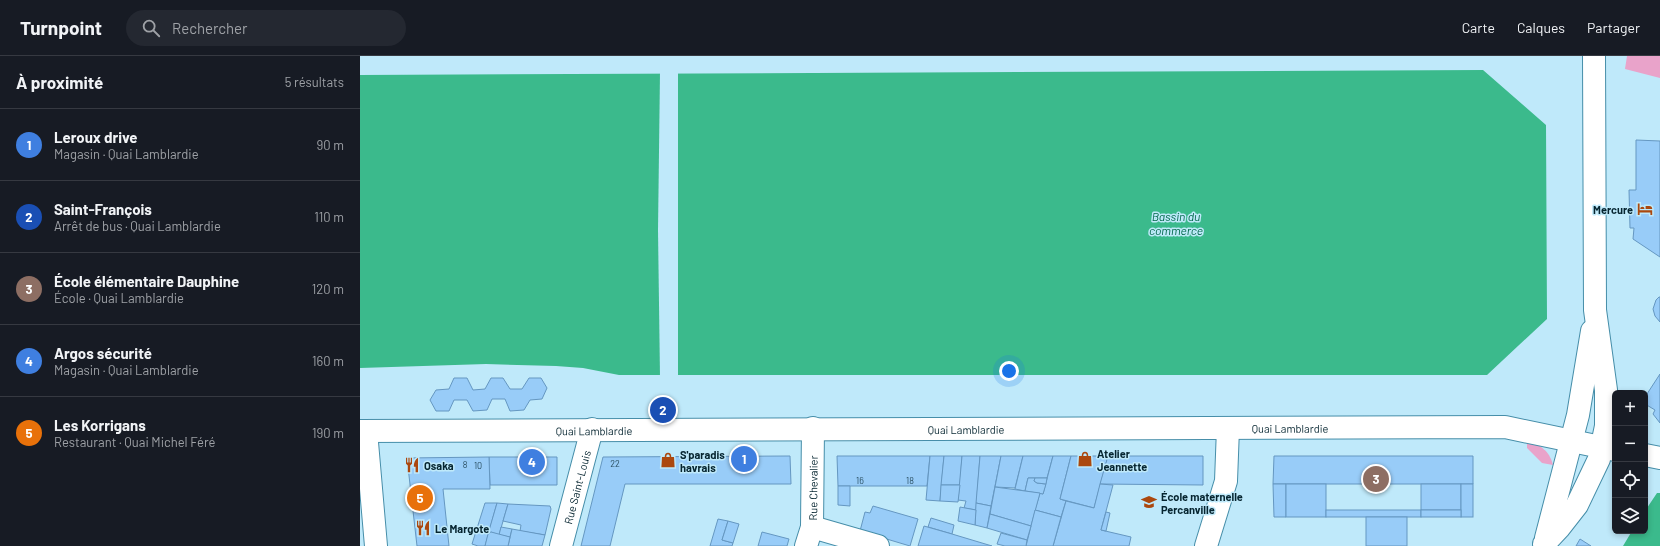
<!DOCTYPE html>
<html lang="fr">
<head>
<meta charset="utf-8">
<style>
	body { margin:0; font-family:Barlow,sans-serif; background:#242831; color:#f1f3f6 }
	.controls { position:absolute; right:12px; bottom:12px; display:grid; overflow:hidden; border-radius:6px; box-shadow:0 2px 6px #0003 }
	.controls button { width:36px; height:36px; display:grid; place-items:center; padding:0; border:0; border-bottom:1px solid #363941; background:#171b24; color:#f1f3f6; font:20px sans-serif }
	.you { position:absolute; left:649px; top:315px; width:14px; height:14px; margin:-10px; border:3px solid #fff; border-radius:50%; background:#1a73e8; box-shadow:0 0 0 6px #1a73e833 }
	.badge { display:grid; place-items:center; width:26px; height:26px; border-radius:50%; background:#ea580c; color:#fff; font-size:13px; font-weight:700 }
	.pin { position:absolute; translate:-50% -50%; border:2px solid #fff; box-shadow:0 1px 4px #0006 }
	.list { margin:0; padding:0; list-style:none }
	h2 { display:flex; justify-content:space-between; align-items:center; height:52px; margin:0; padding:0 16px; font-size:17px }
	h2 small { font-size:13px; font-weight:400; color:#9ea1a6 }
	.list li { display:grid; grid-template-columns:26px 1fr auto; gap:12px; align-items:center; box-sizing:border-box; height:72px; padding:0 16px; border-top:1px solid #363941 }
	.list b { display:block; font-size:15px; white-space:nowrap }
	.list p { margin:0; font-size:13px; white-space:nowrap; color:#9ea1a6 }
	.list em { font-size:13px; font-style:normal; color:#9ea1a6 }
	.icon { flex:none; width:22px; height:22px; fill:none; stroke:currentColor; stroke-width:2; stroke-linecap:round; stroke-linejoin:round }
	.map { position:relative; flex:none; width:1300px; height:490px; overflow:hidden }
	header { display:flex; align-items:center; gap:24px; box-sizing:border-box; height:56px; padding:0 20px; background:#171b24; border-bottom:1px solid #363941 }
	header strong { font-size:19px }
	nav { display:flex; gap:22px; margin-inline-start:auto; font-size:14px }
	.search { width:280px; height:36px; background:#242831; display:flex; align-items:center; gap:10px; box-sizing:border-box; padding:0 14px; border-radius:22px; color:#9ea1a6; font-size:15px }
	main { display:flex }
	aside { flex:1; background:#171b24 }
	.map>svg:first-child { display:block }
	.green { fill:#e9a3ca }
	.water { fill:#3bba8c }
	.pier { fill:#bfe9fa }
	.building { fill:#98ccf8; stroke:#6597c1 }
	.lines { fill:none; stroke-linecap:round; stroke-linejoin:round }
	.minor-casing { stroke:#468ea9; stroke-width:24 }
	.major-casing { stroke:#468ea9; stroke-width:24 }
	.minor { stroke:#fff; stroke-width:22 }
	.major { stroke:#fff; stroke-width:22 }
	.labels { text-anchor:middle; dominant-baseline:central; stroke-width:3; stroke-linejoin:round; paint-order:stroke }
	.number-label { font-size:9px; fill:#2a4f62 }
	.poi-label { font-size:11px; font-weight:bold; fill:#062530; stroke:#bfe9fa; text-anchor:start }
	.street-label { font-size:11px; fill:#062530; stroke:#bfe9fa }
	.water-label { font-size:12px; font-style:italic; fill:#016849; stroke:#bfe9fa }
</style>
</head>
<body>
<header>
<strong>Turnpoint</strong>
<div class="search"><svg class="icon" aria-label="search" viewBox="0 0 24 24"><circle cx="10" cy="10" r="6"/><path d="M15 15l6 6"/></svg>Rechercher</div>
<nav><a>Carte</a><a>Calques</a><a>Partager</a></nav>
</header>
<main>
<aside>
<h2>À proximité<small>5 résultats</small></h2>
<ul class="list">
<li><span class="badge" style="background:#3f7fe0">1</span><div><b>Leroux drive</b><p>Magasin · Quai Lamblardie</p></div><em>90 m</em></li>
<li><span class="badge" style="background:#1a4fb4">2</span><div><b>Saint-François</b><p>Arrêt de bus · Quai Lamblardie</p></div><em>110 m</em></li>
<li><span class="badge" style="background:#8d6e63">3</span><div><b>École élémentaire Dauphine</b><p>École · Quai Lamblardie</p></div><em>120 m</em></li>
<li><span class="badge" style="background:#3f7fe0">4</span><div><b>Argos sécurité</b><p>Magasin · Quai Lamblardie</p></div><em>160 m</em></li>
<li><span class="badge" style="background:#e8710a">5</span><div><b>Les Korrigans</b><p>Restaurant · Quai Michel Féré</p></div><em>190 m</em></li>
</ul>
</aside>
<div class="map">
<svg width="1300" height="490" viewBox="0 0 1300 490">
	<rect width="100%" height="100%" fill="#bfe9fa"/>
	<g class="green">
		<path d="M1267,0h33v22l-35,-9z"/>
		<path d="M1167,384c14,6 22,10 26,25l-11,-2 -15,-15z"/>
	</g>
	<g class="water">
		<path d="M1123,14l63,55 1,194 -60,56h-868l-36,-7 -27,-2 -70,-2 -126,4v-293z"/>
		<path d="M1297,437h3v53h-37l9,-15h13v-20z"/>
	</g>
	<path class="pier" d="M300,16h18v305h-18l-2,-147z"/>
	<g class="building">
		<path d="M1276,84l24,1v116l-27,-18 1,-11h-4l-1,-38h7z"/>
		<path d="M1299,241h1v25l-5,-6 -2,-7 3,-9z"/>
		<path d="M1300,318v49l-7,-9 2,-4 -10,-6v-7z"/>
		<path d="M94,322h13l6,12 12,-1 6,-11h12l7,11h12l7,-11h12l6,10 -5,11 -12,1 -6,10 -14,1 -5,-12h-13l-5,11 -14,1 -6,-11h-13l-5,11h-13l-6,-11 6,-10 13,-1z"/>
		<path d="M430,400l1,28h-166l-15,62h-29l22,-89z"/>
		<path d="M477,400h93l-3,30h-89z"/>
		<path d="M570,400h14l-4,45 -14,-1z"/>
		<path d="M584,400h18l-2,29h-19z"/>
		<path d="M602,400h18l-4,54 -12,-2 2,-7 -8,-1z"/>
		<path d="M620,400h21l-10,50 -15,-3z"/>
		<path d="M641,400h22l-8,32 -20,-1z"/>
		<path d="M663,400h30l-6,22h-19l-3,13 -10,-2z"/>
		<path d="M693,400h18l-11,43 6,2 -5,16 -26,-7 5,-17 3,1z"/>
		<path d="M711,400h37l-14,52 -34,-9z"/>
		<path d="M748,400h95v29l-103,-1z"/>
		<path d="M914,400h199v28h-200z"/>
		<path d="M129,401h68v28h-67z"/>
		<path d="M129,401l1,32h-47l6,57h-32l-10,-88z"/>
		<path d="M668,422h7l-1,3 3,2 9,1 -3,10 -18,-3z"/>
		<path d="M675,422h12l-1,6 -9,-1 -3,-2z"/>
		<path d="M740,428l13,1 -12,45 30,7 -2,9h-76l13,-45 28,7z"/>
		<path d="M913,428h13v33h-12z"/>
		<rect x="926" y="428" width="40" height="33"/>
		<rect x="1061" y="428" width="40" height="26"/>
		<rect x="1101" y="428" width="12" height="33"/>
		<path d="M581,429h19l-2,17 -18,-1z"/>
		<path d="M478,430h12v20l-12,-1z"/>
		<path d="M635,431l45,6 -9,33 -41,-12z"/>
		<path d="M125,447h12l-12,43h-7l-6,-2z"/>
		<path d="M137,447l11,1 -9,31 -8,-3 -3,2z"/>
		<path d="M616,447l15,3 -4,22 -12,-3z"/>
		<path d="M148,448l42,2 1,3 -6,26 -25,-4 1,-6 -18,-4z"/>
		<path d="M513,450l45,13 -8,27 -50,-15 5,-19 5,1z"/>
		<path d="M600,451l16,3 -1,15 -17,-4z"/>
		<path d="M675,454l26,7 -8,29h-27z"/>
		<rect x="966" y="454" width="95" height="7"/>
		<rect x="1061" y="454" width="40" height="7"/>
		<path d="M746,456l4,1 -4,18 -5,-1z"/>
		<path d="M630,458l41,12 -4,14 -40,-12z"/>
		<rect x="1006" y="461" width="41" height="29"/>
		<path d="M571,462l23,7 -2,9 -24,-7z"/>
		<path d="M358,463l10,2 -6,19 11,3 -1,3h-22z"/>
		<path d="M368,465l11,3 -6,19 -11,-3z"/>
		<path d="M564,470l28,8 40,12h-74z"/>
		<path d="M141,471l11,2 -2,8 -11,-2z"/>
		<path d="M152,473l33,6 -3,11h-34z"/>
		<path d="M131,476l19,5 -2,9h-23l3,-12z"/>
		<path d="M402,476l27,7 -2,7h-29z"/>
		<path d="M641,477l26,7 -1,6h-21l-8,-2z"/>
		<path d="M1220,483l11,7h-15z"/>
	</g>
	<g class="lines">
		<g class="minor-casing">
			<g id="minor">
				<path d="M6,375l10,115"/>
				<path d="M452,471l66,19"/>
				<path id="s1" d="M201,490l31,-117"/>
				<path id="s2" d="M446,490l6,-19 1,-99"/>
				<path d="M846,490l20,-65 2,-53"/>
			</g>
		</g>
		<g class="major-casing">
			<g id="major">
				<path id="s3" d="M0,375l1145,-4 110,23"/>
				<path d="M1285,399l15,3"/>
				<path d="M1186,482l32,-123 14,-84"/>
				<path d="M1184,488l15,-16 18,-23 22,-46 7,-33v-36l-11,-80 -1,-254"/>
			</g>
		</g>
		<use href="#minor" class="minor"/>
		<use href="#major" class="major"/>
	</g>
	<defs>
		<g id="hotel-bare" transform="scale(1.2)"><path d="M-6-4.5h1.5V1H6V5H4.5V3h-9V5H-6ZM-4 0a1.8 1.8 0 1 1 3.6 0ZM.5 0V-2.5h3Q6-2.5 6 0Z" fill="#ab480e" stroke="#bfe9fa" stroke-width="2.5" paint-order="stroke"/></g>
		<g id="shop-bare" transform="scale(1.2)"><path d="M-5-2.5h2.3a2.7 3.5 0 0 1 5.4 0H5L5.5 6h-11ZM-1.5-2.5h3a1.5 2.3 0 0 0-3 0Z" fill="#ab480e" stroke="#bfe9fa" stroke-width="2.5" paint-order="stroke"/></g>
		<g id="restaurant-bare" transform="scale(1.2)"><path d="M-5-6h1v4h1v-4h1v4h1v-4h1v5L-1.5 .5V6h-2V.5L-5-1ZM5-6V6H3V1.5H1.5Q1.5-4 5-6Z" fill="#ab480e" stroke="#bfe9fa" stroke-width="2.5" paint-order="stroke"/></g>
		<g id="school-bare" transform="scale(1.2)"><path d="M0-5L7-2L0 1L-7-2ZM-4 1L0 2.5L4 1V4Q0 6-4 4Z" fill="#ab480e" stroke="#bfe9fa" stroke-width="2.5" paint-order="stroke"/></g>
	</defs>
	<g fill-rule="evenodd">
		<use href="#hotel-bare" x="1285" y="153"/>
		<use href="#shop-bare" x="725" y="403"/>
		<use href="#shop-bare" x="308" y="404"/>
		<use href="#restaurant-bare" x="52" y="409"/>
		<use href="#school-bare" x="789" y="446"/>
		<use href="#restaurant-bare" x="63" y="472"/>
	</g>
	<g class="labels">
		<g class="number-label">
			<text x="255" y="407">22</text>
			<text x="105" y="408">8</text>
			<text x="118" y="409">10</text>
			<text x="500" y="424">16</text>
			<text x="550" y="424">18</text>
		</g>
		<g class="poi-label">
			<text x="1273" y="153" text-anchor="end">Mercure</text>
			<text x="737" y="397">Atelier<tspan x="737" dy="13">Jeannette</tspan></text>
			<text x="320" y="398">S'paradis<tspan x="320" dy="13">havrais</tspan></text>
			<text x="64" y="409">Osaka</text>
			<text x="801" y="440">École maternelle<tspan x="801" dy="13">Percanville</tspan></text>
			<text x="75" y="472">Le Margote</text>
		</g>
		<g class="street-label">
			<text stroke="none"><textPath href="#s3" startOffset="606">Quai Lamblardie</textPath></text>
			<text stroke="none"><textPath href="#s3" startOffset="930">Quai Lamblardie</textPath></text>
			<text stroke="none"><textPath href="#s3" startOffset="234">Quai Lamblardie</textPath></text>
			<text stroke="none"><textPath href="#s1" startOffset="61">Rue Saint-Louis</textPath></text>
			<text stroke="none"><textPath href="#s2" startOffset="59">Rue Chevalier</textPath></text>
		</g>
		<g class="water-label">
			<text x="816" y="160">Bassin du<tspan x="816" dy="14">commerce</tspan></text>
		</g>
	</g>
</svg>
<div class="controls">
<button>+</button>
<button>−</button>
<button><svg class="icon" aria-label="locate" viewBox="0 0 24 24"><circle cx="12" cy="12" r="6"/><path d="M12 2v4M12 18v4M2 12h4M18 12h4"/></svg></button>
<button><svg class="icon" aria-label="layers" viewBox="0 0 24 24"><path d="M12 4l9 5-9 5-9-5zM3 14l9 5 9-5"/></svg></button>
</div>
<div class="you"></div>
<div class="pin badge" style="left:384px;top:403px;background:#3f7fe0">1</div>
<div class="pin badge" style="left:303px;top:354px;background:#1a4fb4">2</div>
<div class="pin badge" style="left:1016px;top:423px;background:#8d6e63">3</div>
<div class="pin badge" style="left:172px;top:406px;background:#3f7fe0">4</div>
<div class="pin badge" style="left:60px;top:442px;background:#e8710a">5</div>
</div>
</main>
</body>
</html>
